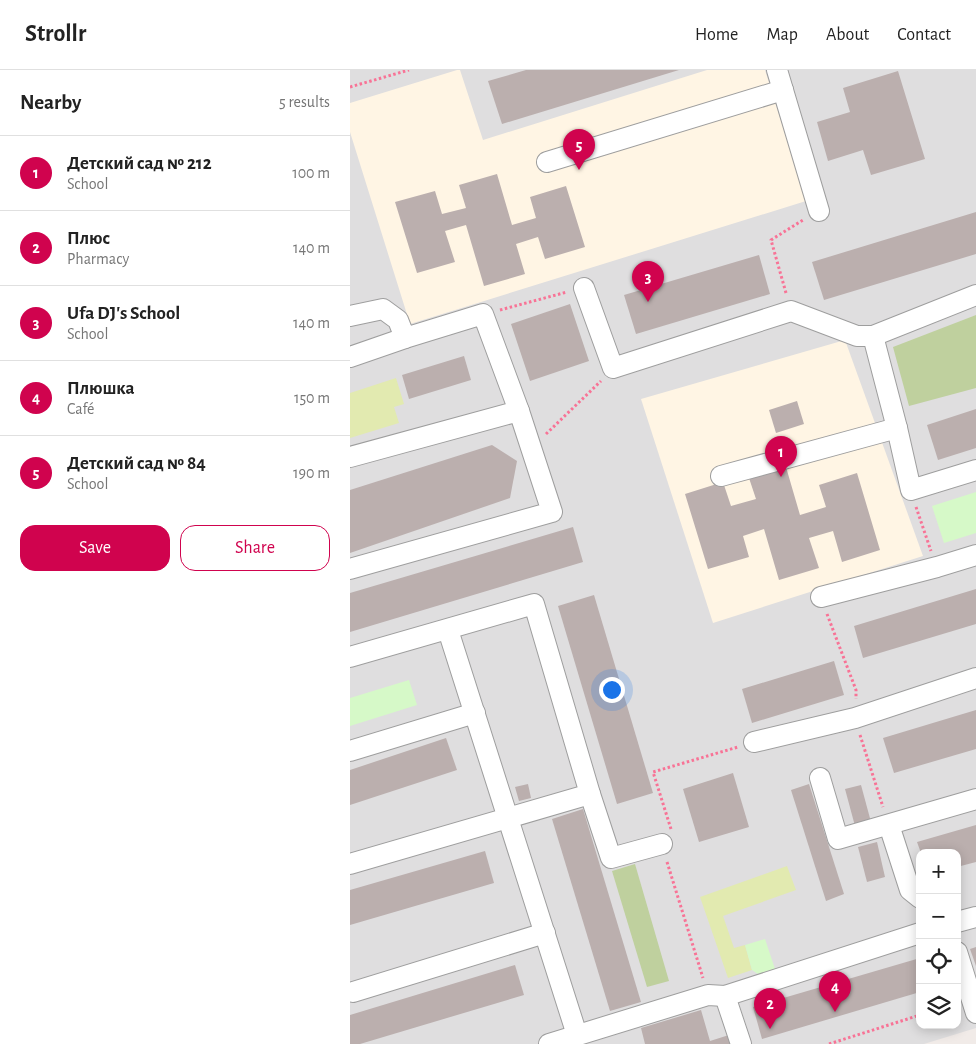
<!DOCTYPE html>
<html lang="en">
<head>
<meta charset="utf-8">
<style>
	body { margin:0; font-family:"Alegreya Sans",sans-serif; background:#f6f6f6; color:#222 }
	.controls { position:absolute; right:15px; bottom:15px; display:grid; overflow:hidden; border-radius:10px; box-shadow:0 2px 12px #0003 }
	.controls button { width:45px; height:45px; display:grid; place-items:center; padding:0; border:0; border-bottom:1px solid #e0e0e0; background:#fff; color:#222; font:25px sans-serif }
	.you { position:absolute; left:261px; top:619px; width:18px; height:18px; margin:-12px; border:4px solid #fff; border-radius:50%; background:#1a73e8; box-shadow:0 0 0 8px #1a73e833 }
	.badge { display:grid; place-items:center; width:32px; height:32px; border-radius:50%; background:#d0034e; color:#fff; font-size:16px; font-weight:700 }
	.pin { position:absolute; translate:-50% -41px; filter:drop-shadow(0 1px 2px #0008) }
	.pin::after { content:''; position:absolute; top:26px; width:18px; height:15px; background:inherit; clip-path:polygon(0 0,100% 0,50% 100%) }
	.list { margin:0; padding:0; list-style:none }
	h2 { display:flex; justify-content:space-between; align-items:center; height:65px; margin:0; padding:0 20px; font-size:21px }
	h2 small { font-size:16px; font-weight:400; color:#767676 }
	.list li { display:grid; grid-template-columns:32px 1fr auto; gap:15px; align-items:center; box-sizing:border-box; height:75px; padding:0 20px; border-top:1px solid #e0e0e0 }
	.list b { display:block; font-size:19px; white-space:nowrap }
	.list p { margin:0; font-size:16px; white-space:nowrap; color:#767676 }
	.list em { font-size:16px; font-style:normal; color:#767676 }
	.actions { display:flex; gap:10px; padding:15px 20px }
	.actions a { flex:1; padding:11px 0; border:1px solid #d0034e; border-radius:15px; text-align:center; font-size:18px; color:#d0034e }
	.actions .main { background:#d0034e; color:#fff }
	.icon { flex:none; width:28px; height:28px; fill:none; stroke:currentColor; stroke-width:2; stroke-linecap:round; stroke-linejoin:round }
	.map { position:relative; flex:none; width:626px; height:974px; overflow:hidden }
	header { display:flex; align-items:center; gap:30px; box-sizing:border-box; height:70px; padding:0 25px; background:#fff; border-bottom:1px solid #e0e0e0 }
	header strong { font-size:24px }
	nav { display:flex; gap:28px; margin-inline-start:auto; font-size:18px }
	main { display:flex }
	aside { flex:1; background:#fff }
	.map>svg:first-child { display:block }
	.residential { fill:#dfdedf; fill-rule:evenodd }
	.education { fill:#fff5e4 }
	.grass { fill:#e2eab0 }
	.forest { fill:#bfd09e }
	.park { fill:#d6f9c8 }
	.building { fill:#bbafae }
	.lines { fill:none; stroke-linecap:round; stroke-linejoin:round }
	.minor-casing { stroke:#9e9e9e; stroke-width:22 }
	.path { stroke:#f87396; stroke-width:3; stroke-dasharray:2.5 2.5; stroke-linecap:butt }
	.minor { stroke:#fff; stroke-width:20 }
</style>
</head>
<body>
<header>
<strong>Strollr</strong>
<nav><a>Home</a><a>Map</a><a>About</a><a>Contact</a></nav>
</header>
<main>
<aside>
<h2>Nearby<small>5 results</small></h2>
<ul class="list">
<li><span class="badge">1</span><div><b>Детский сад № 212</b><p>School</p></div><em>100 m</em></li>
<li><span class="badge">2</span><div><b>Плюс</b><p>Pharmacy</p></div><em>140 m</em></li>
<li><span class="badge">3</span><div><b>Ufa DJ's School</b><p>School</p></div><em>140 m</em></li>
<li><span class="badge">4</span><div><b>Плюшка</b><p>Café</p></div><em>150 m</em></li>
<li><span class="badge">5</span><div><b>Детский сад № 84</b><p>School</p></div><em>190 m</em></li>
</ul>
<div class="actions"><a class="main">Save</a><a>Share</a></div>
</aside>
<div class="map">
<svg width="626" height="974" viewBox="0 0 626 974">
	<rect width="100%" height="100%" fill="#f1ebe8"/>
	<path class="residential" d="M0,0h626v958l-52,16h-574zM570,783h37v172h-37z"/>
	<g class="education">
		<path d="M107,0h3l23,70 224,-70h58l41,131 -396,123 -60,-192v-29z"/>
		<path d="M495,270l78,216 -210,67 -72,-224z"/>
	</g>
	<g class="grass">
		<path d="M46,308l8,26 -10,3 5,16 -49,15v-45z"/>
		<path d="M437,796l9,24 -73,26 11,32 11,-3 7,25 -24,8 -28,-81z"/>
	</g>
	<g class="forest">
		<path d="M626,245v73l-67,18 -16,-59z"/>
		<path d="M285,794l34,117 -22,6 -35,-116z"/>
	</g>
	<g class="park">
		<path d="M626,422v41l-32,10 -12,-37z"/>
		<path d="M59,610l8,25 -67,21v-28z"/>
		<path d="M415,869l10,30 -17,5 -6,-4 -7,-25z"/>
	</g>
	<g class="building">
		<path d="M176,0h153l-177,54 -14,-43z"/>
		<path d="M548,1l27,88 -54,16 -8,-25 -35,11 -11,-39 33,-10 -7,-24z"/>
		<path d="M147,104l15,51 24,-7 -6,-21 36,-11 19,61 -40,12 -7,-22 -22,7 9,30 -41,12 -18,-61 -21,6 10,31 -38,11 -22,-71 40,-11 7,23 24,-6 -7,-23z"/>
		<path d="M626,142v42l-152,46 -12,-38z"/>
		<path d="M409,185l11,39 -134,40 -12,-39z"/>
		<path d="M220,234l19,57 -59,20 -19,-57z"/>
		<path d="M114,286l7,24 -62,19 -7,-24z"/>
		<path d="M447,331l7,23 -28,9 -7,-23z"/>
		<path d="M626,339v39l-38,12 -11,-35z"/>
		<path d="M142,375l25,16 -7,37 -160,55v-63z"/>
		<path d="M436,397l14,48 26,-8 -7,-22 38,-12 23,77 -38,12 -9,-31 -24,7 10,30 -40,12 -15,-51 -21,7 6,21 -41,12 -23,-75 38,-12 8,24 25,-7 -7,-21z"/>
		<path d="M223,457l10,35 -233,70v-39z"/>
		<path d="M626,519v35l-113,34 -9,-32z"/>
		<path d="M244,525l59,198 -36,11 -59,-198z"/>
		<path d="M484,591l10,34 -92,28 -10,-34z"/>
		<path d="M626,640v39l-82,24 -11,-35z"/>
		<path d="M96,668l11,32 -107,35v-35z"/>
		<path d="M383,703l16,54 -50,15 -16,-53z"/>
		<path d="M178,714l3,14 -12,3 -4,-14z"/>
		<path d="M459,714l35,110 -18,7 -35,-111z"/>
		<path d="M511,715l10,37 -16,4 -10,-37z"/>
		<path d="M233,739l58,193 -31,9 -58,-192z"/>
		<path d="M626,755v37l-19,5v-14h-36l-4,-11z"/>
		<path d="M527,772l8,35 -18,5 -9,-35z"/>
		<path d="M135,781l9,32 -144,42v-35z"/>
		<path d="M626,877v19l-6,-17z"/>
		<path d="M570,888v34l-158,47 -9,-32z"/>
		<path d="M165,895l9,30 -164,49h-10v-29z"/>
		<path d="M351,940l9,31 19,-6 3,9h-87l-4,-16z"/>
	</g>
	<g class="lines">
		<g class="minor-casing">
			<g id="minor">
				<path d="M427,0l42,141"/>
				<path d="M197,92l236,-72"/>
				<path d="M234,218l29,80 178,-57 66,25h16l103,-41"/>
				<path d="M0,246l33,-7 15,11 7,18 78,-24 36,97"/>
				<path d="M523,266l24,92 14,62 65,-20"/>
				<path d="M0,287l55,-19"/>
				<path d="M0,387l169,-46 33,101 -202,57"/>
				<path d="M371,406l176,-48"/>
				<path d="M471,527l116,-30 39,-12"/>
				<path d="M98,560l129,405"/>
				<path d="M0,587l184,-53 56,190 21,64 51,-14"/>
				<path d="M404,672l101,-24 121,-40"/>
				<path d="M0,681l125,-38"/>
				<path d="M470,708l18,61 138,-40"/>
				<path d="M539,755l21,65 10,8"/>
				<path d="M0,794l240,-70"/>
				<path d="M607,852l19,-5"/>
				<path d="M607,882l19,61"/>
				<path d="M3,922l192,-59"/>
				<path d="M375,926l16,48"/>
				<path d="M199,974l159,-49 17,1 195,-63"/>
			</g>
		</g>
		<g class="path">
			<path d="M0,17l59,-17"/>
			<path d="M436,223l-15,-53 32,-20"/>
			<path d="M150,240l67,-18"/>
			<path d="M196,364l55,-53"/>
			<path d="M566,437l15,44"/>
			<path d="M477,544l29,76v9"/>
			<path d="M510,665l23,72"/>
			<path d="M321,759l-18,-57 85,-25"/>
			<path d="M317,792l36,116"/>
			<path d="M479,974l91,-29"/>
		</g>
		<use href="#minor" class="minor"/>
	</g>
</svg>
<div class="controls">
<button>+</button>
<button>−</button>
<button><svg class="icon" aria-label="locate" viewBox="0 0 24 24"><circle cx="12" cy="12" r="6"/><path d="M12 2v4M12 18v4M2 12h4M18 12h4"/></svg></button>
<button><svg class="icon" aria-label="layers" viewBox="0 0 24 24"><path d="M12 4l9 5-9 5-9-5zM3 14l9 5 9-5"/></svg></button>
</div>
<div class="you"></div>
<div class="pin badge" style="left:431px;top:407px">1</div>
<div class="pin badge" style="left:420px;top:959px">2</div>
<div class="pin badge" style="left:298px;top:232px">3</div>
<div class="pin badge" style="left:485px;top:942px">4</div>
<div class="pin badge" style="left:229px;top:100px">5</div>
</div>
</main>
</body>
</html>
